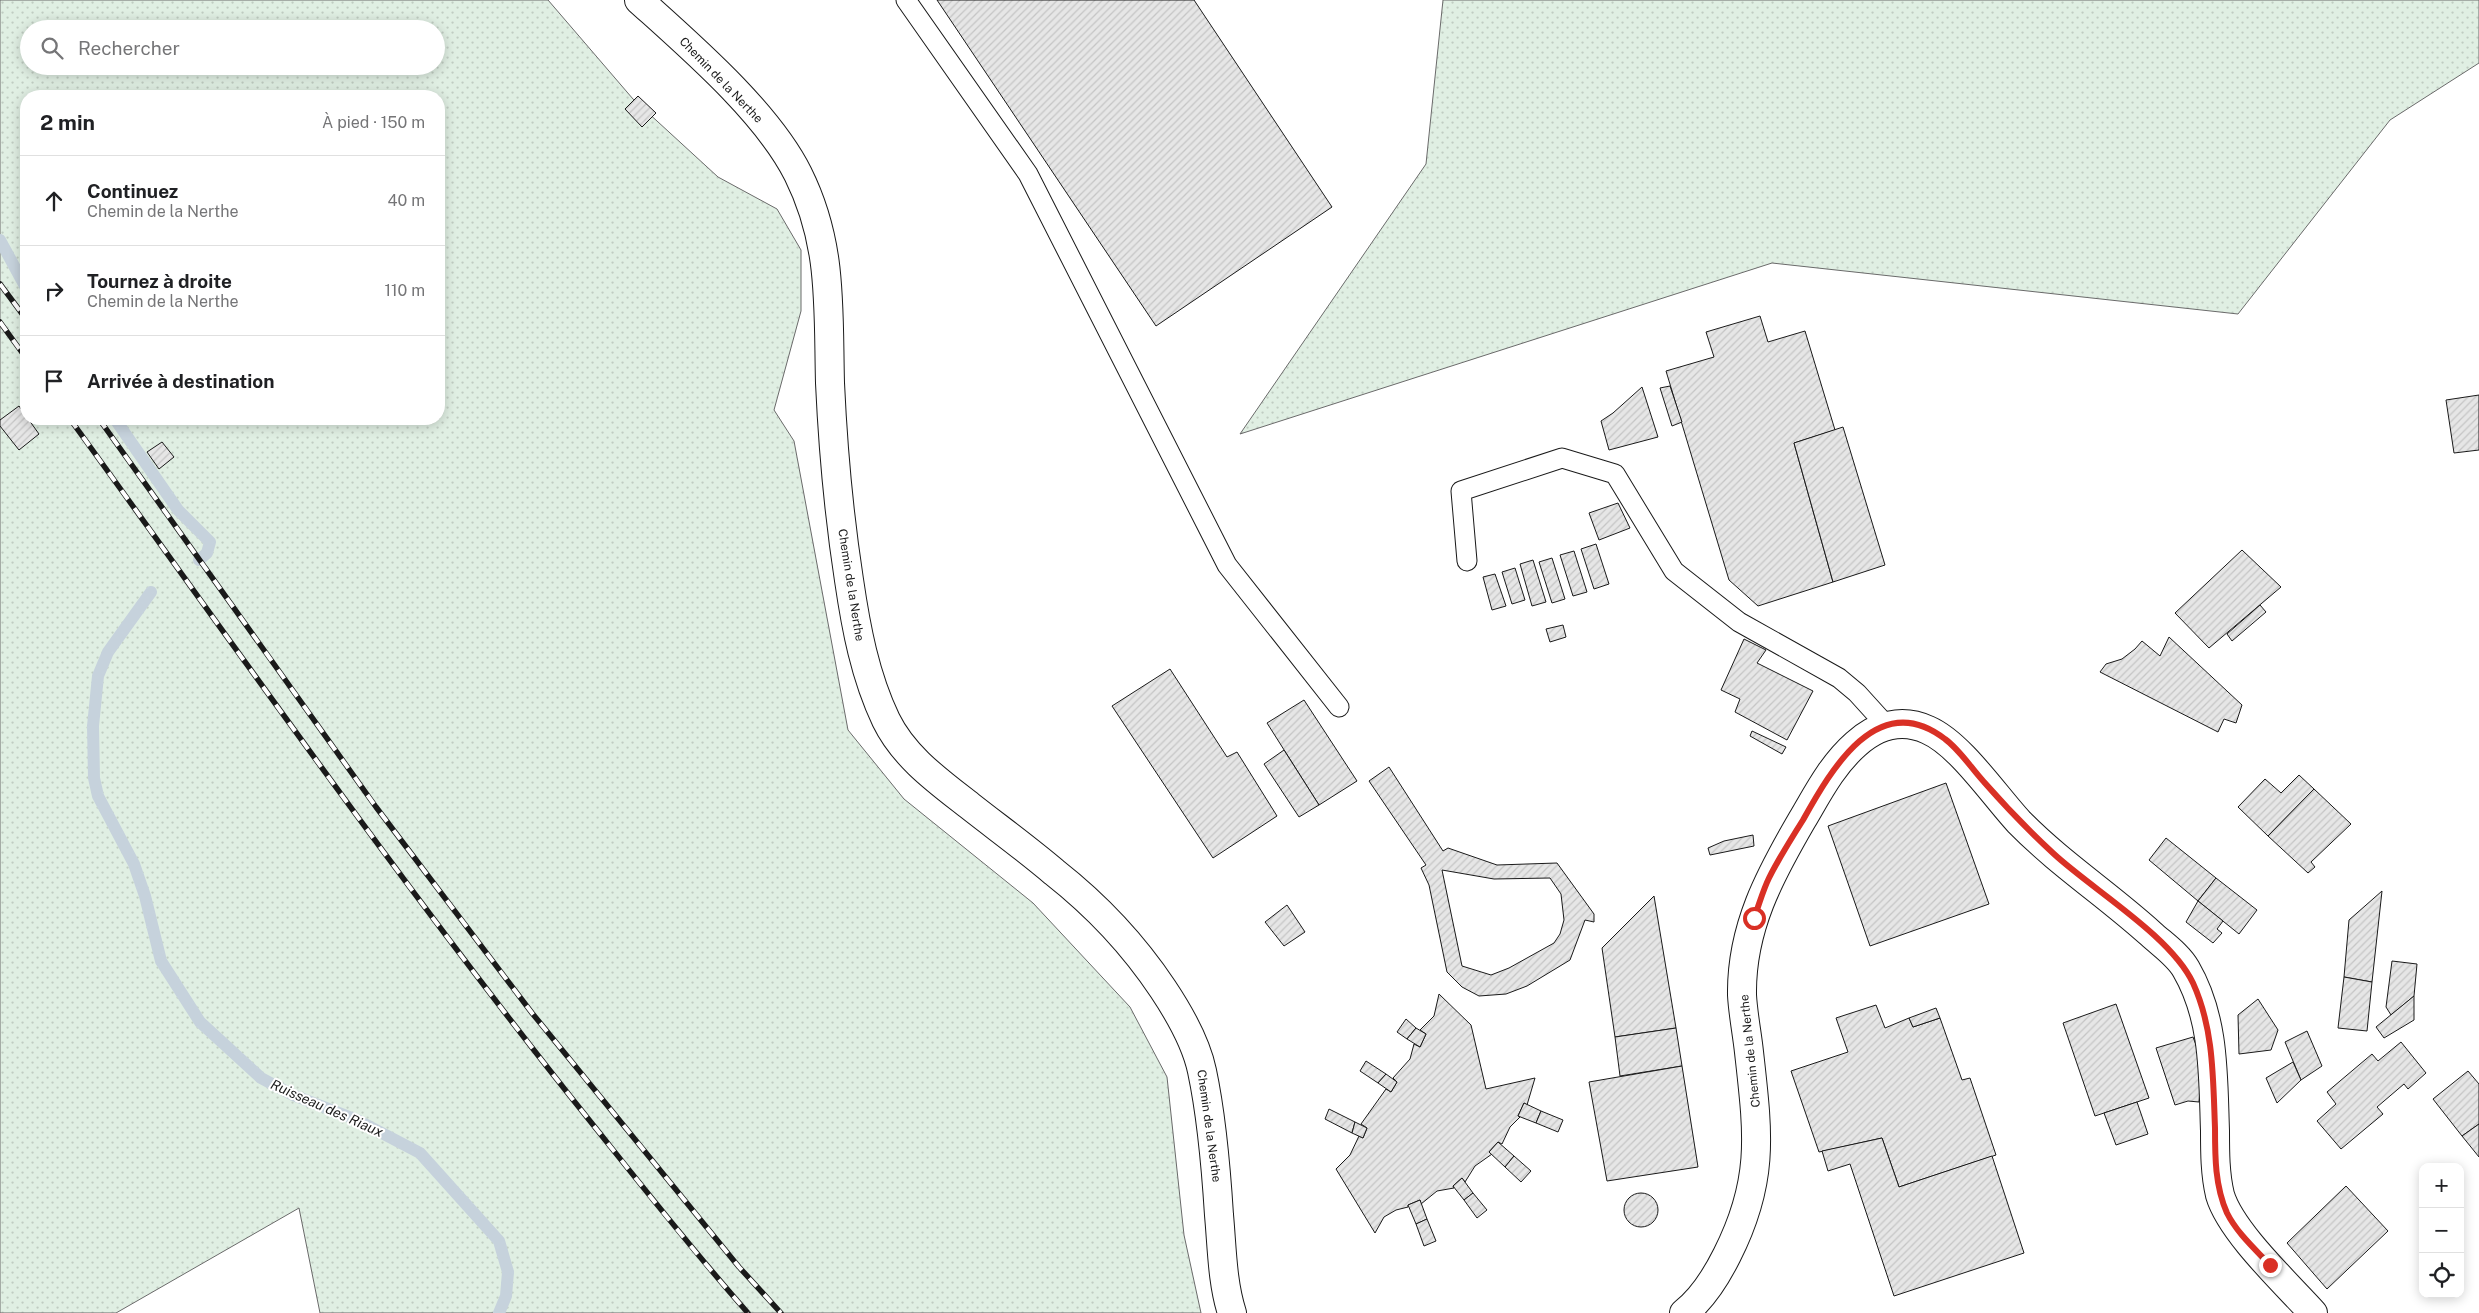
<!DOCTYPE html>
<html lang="fr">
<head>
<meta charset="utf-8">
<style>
	body { margin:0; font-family:"Public Sans",sans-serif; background:#f6f6f6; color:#202124 }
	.controls { position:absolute; right:15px; bottom:15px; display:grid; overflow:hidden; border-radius:10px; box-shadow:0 2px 12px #0003 }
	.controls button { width:45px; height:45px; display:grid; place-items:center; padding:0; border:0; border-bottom:1px solid #e0e0e0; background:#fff; color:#202124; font:25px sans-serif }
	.stop { position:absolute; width:15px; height:15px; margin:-11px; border:4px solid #d93025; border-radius:50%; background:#fff }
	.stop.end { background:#d93025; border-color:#fff; box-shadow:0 1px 5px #0008 }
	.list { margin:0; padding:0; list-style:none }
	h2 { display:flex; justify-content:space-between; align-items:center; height:65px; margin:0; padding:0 20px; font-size:21px }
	h2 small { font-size:16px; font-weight:400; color:#757577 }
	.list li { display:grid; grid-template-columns:32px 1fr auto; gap:15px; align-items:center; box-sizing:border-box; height:90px; padding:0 20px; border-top:1px solid #e0e0e0 }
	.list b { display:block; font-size:19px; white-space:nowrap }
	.list p { margin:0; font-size:16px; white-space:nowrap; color:#757577 }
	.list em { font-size:16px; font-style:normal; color:#757577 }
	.icon { flex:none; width:28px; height:28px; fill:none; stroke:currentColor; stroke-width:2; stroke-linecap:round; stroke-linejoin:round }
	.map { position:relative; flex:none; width:2479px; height:1313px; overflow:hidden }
	.search { position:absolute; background:#fff; box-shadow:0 2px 12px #0003; left:20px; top:20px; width:425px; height:55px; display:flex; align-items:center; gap:12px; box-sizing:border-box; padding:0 18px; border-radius:28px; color:#757577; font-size:19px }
	.panel { position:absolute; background:#fff; box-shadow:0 2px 12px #0003; left:20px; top:90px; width:425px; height:335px; border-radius:20px }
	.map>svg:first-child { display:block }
	.grass { fill:url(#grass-dots); stroke:#6a6a6a; fill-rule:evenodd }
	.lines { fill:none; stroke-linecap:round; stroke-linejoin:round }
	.stream { stroke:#c6d2dc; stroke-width:12 }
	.building { fill:url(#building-hatch); stroke:#1a1a1a; fill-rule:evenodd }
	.lane-casing { stroke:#1a1a1a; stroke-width:21 }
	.street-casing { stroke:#1a1a1a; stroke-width:30 }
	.lane { stroke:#fff; stroke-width:19 }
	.street { stroke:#fff; stroke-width:28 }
	.rail-casing { stroke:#1a1a1a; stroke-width:5.5 }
	.rail { stroke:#fff; stroke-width:4; stroke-dasharray:11; stroke-linecap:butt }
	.route { stroke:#d93025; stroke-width:6 }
	.labels { text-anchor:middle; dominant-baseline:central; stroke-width:4; stroke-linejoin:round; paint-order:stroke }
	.street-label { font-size:12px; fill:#1a1a1a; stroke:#fff }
	.water-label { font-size:14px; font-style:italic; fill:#1a1a1a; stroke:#fff }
</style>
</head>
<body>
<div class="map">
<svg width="2479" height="1313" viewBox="0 0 2479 1313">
	<defs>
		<pattern id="grass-dots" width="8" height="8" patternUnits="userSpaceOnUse" patternTransform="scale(1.25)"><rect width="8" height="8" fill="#e0efe3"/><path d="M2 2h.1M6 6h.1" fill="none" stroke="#c0ccc2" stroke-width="1.8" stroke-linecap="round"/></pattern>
		<pattern id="building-hatch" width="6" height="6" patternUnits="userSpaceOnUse" patternTransform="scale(1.25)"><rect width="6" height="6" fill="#e6e6e6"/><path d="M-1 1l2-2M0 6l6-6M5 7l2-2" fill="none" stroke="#c5c5c5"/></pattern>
	</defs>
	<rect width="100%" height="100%" fill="#fff"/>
	<g class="grass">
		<path d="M0,0h548l85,99 85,78 59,32 24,41v61l-27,99 20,31 54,289 56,69 129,104 97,104 37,70 17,158 17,78h-881l-21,-105 -183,105h-116zM29,29h407v37h-407zM26,96h413v323h-413z"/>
		<path d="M1443,0h1036v63l-89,57 -152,194 -466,-51 -532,171 186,-270z"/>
	</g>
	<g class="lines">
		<g class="stream">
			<path d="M0,240l26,48"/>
			<path d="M115,419l63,91 32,32 -3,11 -8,7"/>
			<path d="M151,592l-43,60 -10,24 -5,50 1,52 4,18 36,68 11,32 16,65 39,61 61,56 32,17 64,25 63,33 79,88 9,31 -2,24 -7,17"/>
		</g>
	</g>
	<g class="building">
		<path d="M937,0h257l138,207 -176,119z"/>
		<path d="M638,96l18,17 -14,14 -17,-18z"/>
		<path d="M1760,316l8,26 37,-11 30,99 -41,13 39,139 -75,24 -29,-26 -63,-209 48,-14 -8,-25z"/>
		<path d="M1670,386l12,36 -10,4 -12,-38z"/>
		<path d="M1642,387l16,50 -49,13 -8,-29 12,-8z"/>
		<path d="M2479,395v55l-25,3 -8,-53z"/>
		<path d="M19,406l20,28 -20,16 -19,-24v-6z"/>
		<path d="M1843,427l42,138 -52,17 -39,-139z"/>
		<path d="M162,442l12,15 -15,12 -12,-17z"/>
		<path d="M1618,503l12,25 -31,12 -10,-27z"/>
		<path d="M1596,544l13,40 -15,5 -13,-40z"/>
		<path d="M2242,550l39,37 -72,61 -34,-35z"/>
		<path d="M1574,551l13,41 -14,4 -13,-41z"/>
		<path d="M1552,558l13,41 -13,4 -13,-41z"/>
		<path d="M1533,560l13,42 -14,4 -12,-42z"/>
		<path d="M1515,568l10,32 -13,4 -10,-32z"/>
		<path d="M1495,574l11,32 -14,4 -9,-33z"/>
		<path d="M2260,605l6,7 -34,29 -5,-7z"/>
		<path d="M1563,625l3,12 -16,5 -4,-13z"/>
		<path d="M2169,637l73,68 -6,18 -12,-4 -6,13 -118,-60 6,-8 16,-5 13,-10 7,-8 18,15z"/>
		<path d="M1744,639l22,11 -9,13 56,28 -26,49 -52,-28 5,-13 -19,-9z"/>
		<path d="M1170,669l57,88 10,-5 40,64 -64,42 -101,-152z"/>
		<path d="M1304,700l53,81 -38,24 -52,-82z"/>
		<path d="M1752,731l34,16 -4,7 -32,-18z"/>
		<path d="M1284,750l35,55 -20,12 -35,-53z"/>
		<path d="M1389,767l54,84 5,-3 49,17 60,-2 37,51v8l-9,-2 -15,40 -43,26 -21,8 -27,2 -17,-9 -15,-15 -18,-87 -8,-17 5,-3 -57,-84zM1442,870l52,9 56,-1 11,16 3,26 -4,14 -6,9 -45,25 -18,7 -29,-9z"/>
		<path d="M2299,775l15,14 -46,47 -30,-29 27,-28 16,14z"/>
		<path d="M1946,783l43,121 -119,42 -42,-120z"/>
		<path d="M2314,789l37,35 -40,38 4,5 -7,6 -40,-37z"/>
		<path d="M1753,835l1,11 -44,9 -2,-7 16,-7z"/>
		<path d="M2166,838l50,40 -18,23 -49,-41z"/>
		<path d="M2216,878l41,32 -18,24 -41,-33z"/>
		<path d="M2382,891l-10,91 -28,-5 5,-57z"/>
		<path d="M1654,896l22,132 -61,9 -13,-89z"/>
		<path d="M2198,901l25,20 -6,8 5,4 -9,10 -27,-21z"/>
		<path d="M1287,905l18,27 -21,14 -19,-24z"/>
		<path d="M2392,961l25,3 -3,32 -23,19 -5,-8z"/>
		<path d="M2344,977l28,5 -5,49 -29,-3z"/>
		<path d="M1439,994l32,31 15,64 49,-11 -8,27 -3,-2 -6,13h3l-11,11 -8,17 -4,-2 -9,10 3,2 -17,12 -10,16 -3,-4 -9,8 1,2 -17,3 -16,13 -1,-4 -12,5v2l-12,3 -12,7 -9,16 -39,-64 14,-14 9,-19 4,2 4,-10 -6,-4 25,-35 5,3 6,-10 -4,-4 17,-19 4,-15 6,3 6,-13 -6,-4 14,-14z"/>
		<path d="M2414,996v24l-30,18 -8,-11z"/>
		<path d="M2258,999l20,31 -7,20 -32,4 -1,-39z"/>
		<path d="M2116,1004l33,94 -54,18 -32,-93z"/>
		<path d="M1876,1005l9,23 24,-10 4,9 27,-9 22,62 8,-2 26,77 -97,32 -17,-49 -63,14 -28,-81 57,-19 -12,-34z"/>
		<path d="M1936,1008l4,10 -27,9 -4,-9z"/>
		<path d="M1406,1019l10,9 -9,11 -10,-7z"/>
		<path d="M1416,1028l10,6 -6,13 -13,-8z"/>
		<path d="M1676,1028l6,38 -62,10 -5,-39z"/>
		<path d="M2307,1031l15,35 -21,14 -16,-38z"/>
		<path d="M2193,1037l9,24 -3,41 -11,-1 -13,4 -19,-57z"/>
		<path d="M2401,1042l25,31 -18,16 -4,-5 -27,23 6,7 -42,35 -24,-28 19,-17 -9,-12 45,-38 6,7z"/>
		<path d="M1366,1061l20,13 -8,9 -18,-12z"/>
		<path d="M2293,1062l8,18 -24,23 -11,-25z"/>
		<path d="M1682,1066l16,101 -91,14 -18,-99z"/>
		<path d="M2468,1071l11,13v40l-17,12 -29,-37z"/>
		<path d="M1386,1074l11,8 -6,10 -13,-9z"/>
		<path d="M2137,1102l11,32 -32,11 -12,-32z"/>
		<path d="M1524,1103l17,8 -5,12 -18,-7z"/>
		<path d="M1329,1109l26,13 -3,11 -27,-14z"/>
		<path d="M1541,1111l22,9 -5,12 -22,-9z"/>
		<path d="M1355,1122l12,6 -4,10 -11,-5z"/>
		<path d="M2479,1124v33l-17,-21z"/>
		<path d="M1882,1138l17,49 93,-31 32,97 -130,43 -44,-132 -22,7 -6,-20z"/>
		<path d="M1498,1142l16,14 -9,11 -16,-15z"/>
		<path d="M1514,1156l17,15 -10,11 -16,-15z"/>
		<path d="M1462,1178l11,15 -9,7 -11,-14z"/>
		<path d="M2346,1186l42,45 -61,58 -40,-46z"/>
		<circle cx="1641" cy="1210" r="17"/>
		<path d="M1473,1193l14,17 -10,8 -13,-18z"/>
		<path d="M1420,1200l7,19 -11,5 -8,-19z"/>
		<path d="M1427,1219l9,22 -12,5 -8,-22z"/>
	</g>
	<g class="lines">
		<g class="lane-casing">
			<g id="lane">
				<path d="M906,0l122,174 199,391 112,142"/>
				<path d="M1467,561l-6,-70 101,-33 53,16 59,97 65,51 100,56 18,15 29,32"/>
			</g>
		</g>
		<g class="street-casing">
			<g id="street">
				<path d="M639,0c51,46 128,112 159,174 35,70 30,133 32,209 3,66 9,132 19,197 7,48 16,96 37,140 18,37 52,61 84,86 28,22 57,43 84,66 42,33 79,72 109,117 16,24 33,53 39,82 10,47 14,96 17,144 3,32 3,67 13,98"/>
				<path d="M1684,1313c18,-14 33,-38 43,-58 38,-75 31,-122 22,-203 -2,-19 -6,-38 -7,-57 -1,-67 28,-120 60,-175 16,-27 30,-55 54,-76 21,-19 46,-26 72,-14 32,14 66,65 91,92 40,41 89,73 132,112 12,11 27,21 35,35 29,50 27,106 29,162 0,21 0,43 5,64 11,37 66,88 93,118"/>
			</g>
		</g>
		<use href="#lane" class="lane"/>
		<use href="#street" class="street"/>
		<g class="rail-casing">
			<g id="rail">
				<path d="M0,284l26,35"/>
				<path d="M0,322l26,36"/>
				<path d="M70,419c171,236 338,475 520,702 52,65 103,130 158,192"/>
				<path d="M99,419l277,388 156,206 207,254 42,46"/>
			</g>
		</g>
		<use href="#rail" class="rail"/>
	</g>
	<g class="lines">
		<path class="route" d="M1754,918c5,-13 9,-28 15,-40 10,-20 22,-39 34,-58 28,-50 75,-133 142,-81 15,11 26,29 39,43 22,25 45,49 70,72 39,36 117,82 139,129 21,46 20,96 22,145 0,29 0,58 12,85 10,20 28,36 43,52"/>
	</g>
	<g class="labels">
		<g class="street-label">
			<text transform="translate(721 80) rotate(46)">Chemin de la Nerthe</text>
			<text transform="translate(851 585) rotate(81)">Chemin de la Nerthe</text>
			<text transform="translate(1750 1051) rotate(-96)">Chemin de la Nerthe</text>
			<text transform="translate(1209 1126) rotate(82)">Chemin de la Nerthe</text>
		</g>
		<g class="water-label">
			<text transform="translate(327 1108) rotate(24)">Ruisseau des Riaux</text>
		</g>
	</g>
</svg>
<div class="controls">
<button>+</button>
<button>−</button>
<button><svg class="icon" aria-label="locate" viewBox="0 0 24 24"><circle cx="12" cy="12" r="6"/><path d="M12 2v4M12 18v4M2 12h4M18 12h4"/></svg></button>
</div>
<div class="stop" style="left:1754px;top:918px"></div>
<div class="stop end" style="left:2270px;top:1265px"></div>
<div class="search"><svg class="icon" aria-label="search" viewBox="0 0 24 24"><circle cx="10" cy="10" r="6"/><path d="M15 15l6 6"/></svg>Rechercher</div>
<section class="panel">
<h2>2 min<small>À pied · 150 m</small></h2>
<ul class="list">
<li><svg class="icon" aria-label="ahead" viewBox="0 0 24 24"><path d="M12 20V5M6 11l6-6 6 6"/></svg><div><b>Continuez</b><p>Chemin de la Nerthe</p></div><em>40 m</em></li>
<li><svg class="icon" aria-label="right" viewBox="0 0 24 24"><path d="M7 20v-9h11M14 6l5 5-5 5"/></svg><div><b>Tournez à droite</b><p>Chemin de la Nerthe</p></div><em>110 m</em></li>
<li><svg class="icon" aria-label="arrive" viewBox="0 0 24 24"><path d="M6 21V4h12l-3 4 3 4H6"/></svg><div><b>Arrivée à destination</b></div></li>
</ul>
</section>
</div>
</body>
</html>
